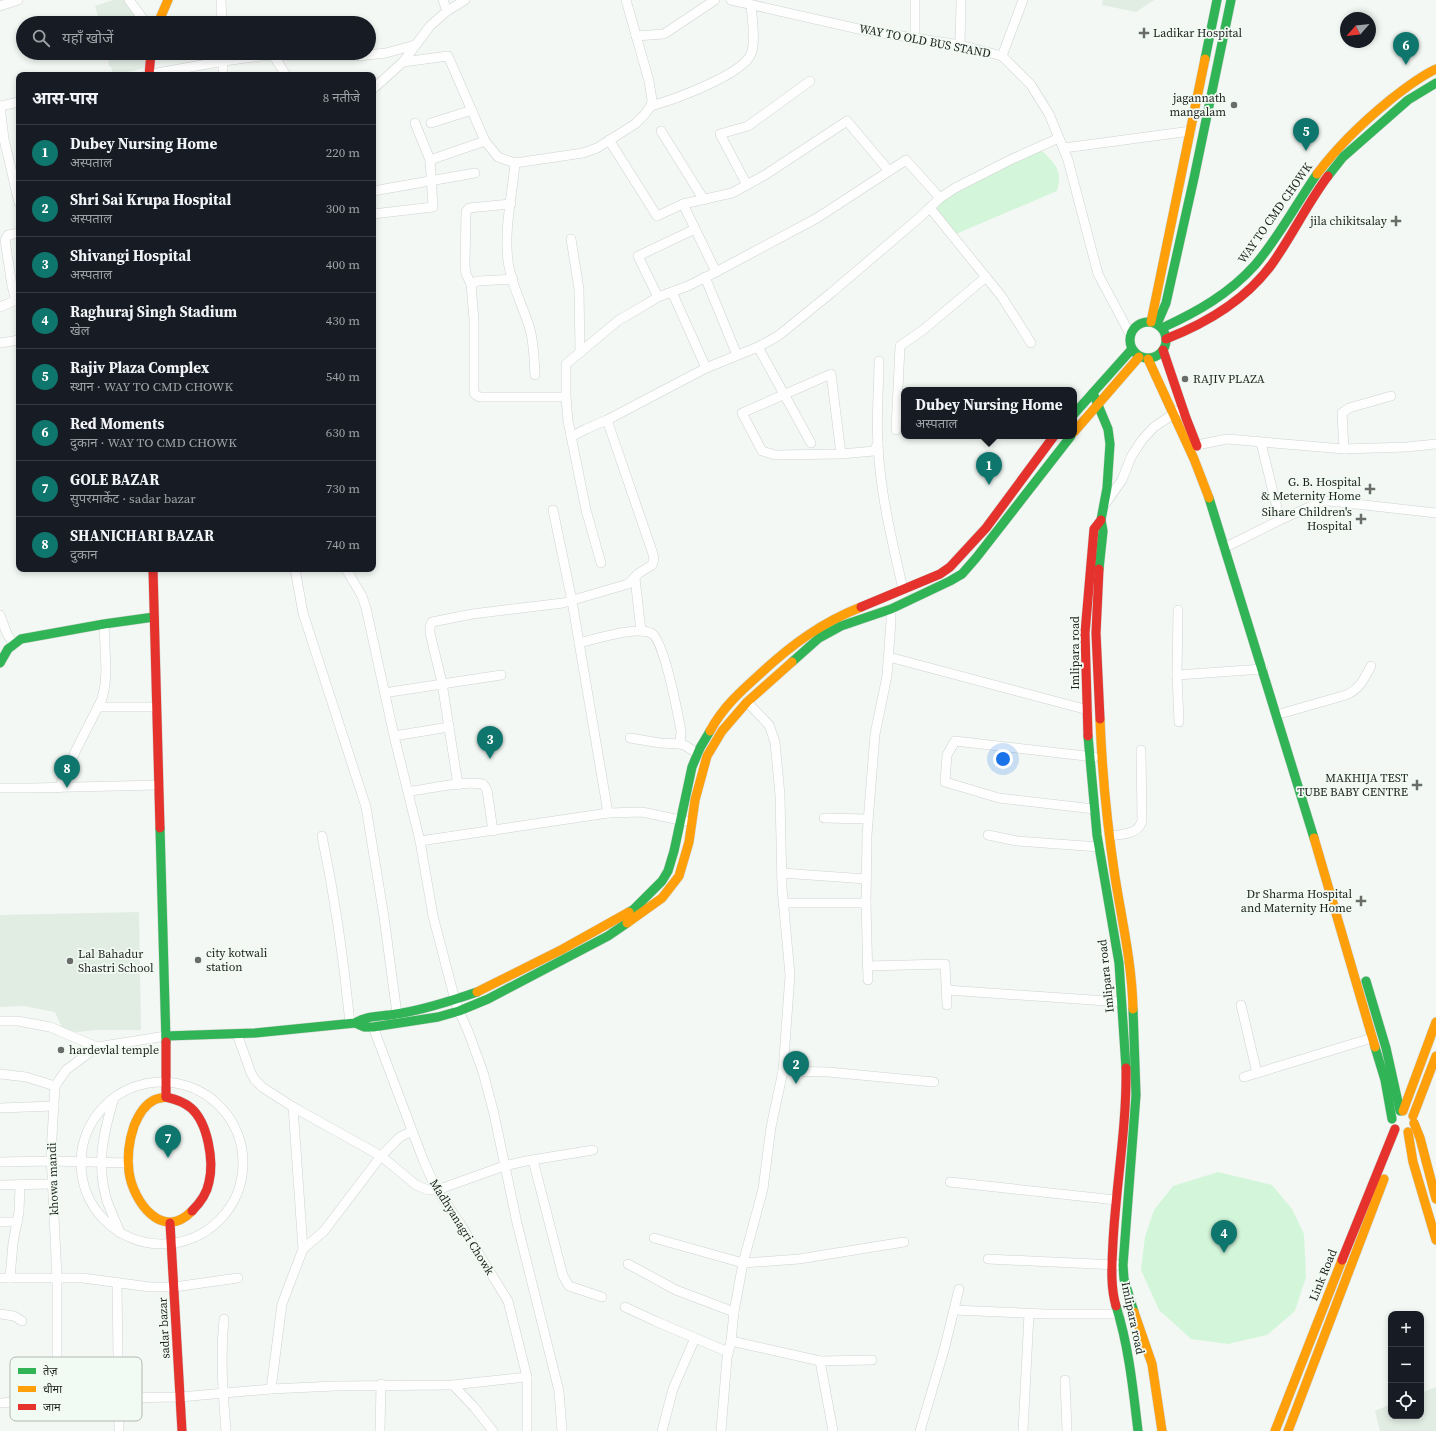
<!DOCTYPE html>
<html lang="hi">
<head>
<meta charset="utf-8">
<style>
	body { margin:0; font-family:"Source Serif 4","Noto Sans Devanagari",serif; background:#20242c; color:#f1f3f6 }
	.controls { position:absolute; right:12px; bottom:12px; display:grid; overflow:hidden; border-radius:8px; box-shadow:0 2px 6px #0003 }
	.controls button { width:36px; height:36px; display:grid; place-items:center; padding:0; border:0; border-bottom:1px solid #363941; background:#171b24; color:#f1f3f6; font:20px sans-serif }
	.compass { position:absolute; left:1340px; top:12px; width:36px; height:36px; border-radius:50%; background:#171b24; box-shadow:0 2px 6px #0003; rotate:243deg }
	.you { position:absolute; left:1003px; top:759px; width:14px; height:14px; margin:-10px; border:3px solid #fff; border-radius:50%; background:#1a73e8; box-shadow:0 0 0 6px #1a73e833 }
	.badge { display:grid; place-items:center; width:26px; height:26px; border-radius:50%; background:#0f766e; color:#fff; font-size:13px; font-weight:700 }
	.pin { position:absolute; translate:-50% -33px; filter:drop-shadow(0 1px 2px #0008) }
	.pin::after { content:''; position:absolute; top:21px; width:14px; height:12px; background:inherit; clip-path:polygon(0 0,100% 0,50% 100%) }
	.popup { position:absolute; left:901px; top:387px; width:176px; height:52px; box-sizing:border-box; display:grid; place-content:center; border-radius:8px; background:#171b24; filter:drop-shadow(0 1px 3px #0005); font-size:13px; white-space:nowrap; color:#9ea1a6 }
	.popup b { font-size:15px; color:#f1f3f6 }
	.popup::after { content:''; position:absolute; left:50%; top:100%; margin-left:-8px; border:8px solid transparent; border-top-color:#171b24 }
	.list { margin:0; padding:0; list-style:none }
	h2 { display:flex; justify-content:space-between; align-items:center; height:52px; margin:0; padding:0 16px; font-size:17px }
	h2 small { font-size:13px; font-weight:400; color:#9ea1a6 }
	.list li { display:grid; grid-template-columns:26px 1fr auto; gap:12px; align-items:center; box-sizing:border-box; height:56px; padding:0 16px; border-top:1px solid #363941 }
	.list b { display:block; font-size:15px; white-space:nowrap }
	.list p { margin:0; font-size:13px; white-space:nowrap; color:#9ea1a6 }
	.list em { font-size:13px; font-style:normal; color:#9ea1a6 }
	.icon { flex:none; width:22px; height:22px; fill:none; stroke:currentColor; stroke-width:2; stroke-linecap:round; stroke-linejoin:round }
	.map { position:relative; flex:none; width:1436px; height:1431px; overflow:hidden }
	.search { position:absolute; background:#171b24; box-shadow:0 2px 6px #0003; left:16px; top:16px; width:360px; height:44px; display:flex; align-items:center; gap:10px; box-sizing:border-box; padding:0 14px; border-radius:22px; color:#9ea1a6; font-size:15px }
	.panel { position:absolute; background:#171b24; box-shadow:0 2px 6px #0003; left:16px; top:72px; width:360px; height:500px; border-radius:8px }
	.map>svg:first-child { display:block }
	.built { fill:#e1ece3 }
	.green { fill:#d3f6da }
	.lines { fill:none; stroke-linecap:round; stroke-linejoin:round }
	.street-casing { stroke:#cfd3d0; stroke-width:10 }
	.fast-casing { stroke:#cfd3d0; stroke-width:10 }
	.slow-casing { stroke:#cfd3d0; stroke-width:10 }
	.jam-casing { stroke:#cfd3d0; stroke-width:10 }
	.street { stroke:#fdfefd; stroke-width:9 }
	.fast { stroke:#30b455; stroke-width:9 }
	.slow { stroke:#ff9f0a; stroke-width:9 }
	.jam { stroke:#e5322d; stroke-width:9 }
	.poi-dot { fill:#696c69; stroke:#f1faf3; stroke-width:1.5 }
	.labels { text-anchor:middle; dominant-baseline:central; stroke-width:3.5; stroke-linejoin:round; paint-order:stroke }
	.poi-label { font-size:12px; fill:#1e211e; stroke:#f1faf3; text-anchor:end }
	.street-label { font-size:12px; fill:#1e211e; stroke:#f1faf3 }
	.key { fill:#f1faf3; stroke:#b2b9b3; stroke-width:1 }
	.key-label { font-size:11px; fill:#1e211e }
</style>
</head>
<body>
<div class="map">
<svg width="1436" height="1431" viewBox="0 0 1436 1431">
	<rect width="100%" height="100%" fill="#f3f8f4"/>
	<g class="built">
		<path d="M113,0h13l17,23h-43l-5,-17z"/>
		<path d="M1103,0h51l-18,12 -34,-7z"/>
		<path d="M109,53h38l-1,15 -33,7 -2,-8 -2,-1 -1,-8 2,-1z"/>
		<path d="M139,912l2,118h-46l-18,2 -14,-2 -8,-18 -31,-6 -24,1v-92z"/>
		<path d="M1436,1387v44h-56l-5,-20 16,-7v12h30v-23z"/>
	</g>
	<g class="green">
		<path d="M1041,150c14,14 22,19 16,41l-101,43 -20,-27 4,-9z"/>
		<path d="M1218,1172l54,13 20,24 12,25 2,43 -11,34 -28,24 -39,9 -37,-5 -32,-29 -18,-40 4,-33 9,-27 19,-24z"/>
	</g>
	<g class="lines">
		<g class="street-casing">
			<g id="street">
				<path d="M129,0l17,23"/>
				<path d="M221,0l1,23"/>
				<path d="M443,0l4,11"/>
				<path d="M731,0l132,30 97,15 42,11 29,29 18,29 19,46 30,114 32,60"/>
				<path d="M915,0v38"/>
				<path d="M0,6l18,-6"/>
				<path d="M636,36l28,-2 51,-34"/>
				<path d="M960,45l1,-45"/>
				<path d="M273,55l13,20"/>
				<path d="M1002,56l21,-56"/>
				<path d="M403,62l45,-6 37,85 13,16 17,6 68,-10 14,-5 38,-24 9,-9 7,-9 1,-6 -3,-19 -23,-81"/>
				<path d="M146,75l78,-14 37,-5h97l28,-3 29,-8"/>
				<path d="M223,75v-22"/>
				<path d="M373,89l30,-27 27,-36 17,-15 18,-11"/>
				<path d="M0,106l4,33 15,64"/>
				<path d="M0,106l19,-4"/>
				<path d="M651,106c22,-6 91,-31 100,-52 5,-12 1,-36 0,-49"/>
				<path d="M415,123l15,37"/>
				<path d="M431,123l41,-13"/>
				<path d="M661,131l43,69"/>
				<path d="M609,140l48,76 26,-12"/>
				<path d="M1064,148l127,-17"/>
				<path d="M515,163c-3,33 -11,66 -7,98 3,23 14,43 21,65 5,15 5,32 6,49"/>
				<path d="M747,185l-27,-51 28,-8 62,-45"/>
				<path d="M373,191l102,-18"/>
				<path d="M930,208l72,89 29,46"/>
				<path d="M373,214l60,-7 -3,-47 55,-19"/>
				<path d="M571,239l8,50 1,64"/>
				<path d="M716,272l-33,-68 49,-11 33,-18 82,-54 42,50"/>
				<path d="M705,277l32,78"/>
				<path d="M513,279l-35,2 -7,3 3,36v73l2,2 4,2h86"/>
				<path d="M471,284l-5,-10 -1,-9 1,-53 3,-4 42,-4"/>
				<path d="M672,292l34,76"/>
				<path d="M658,297l-20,-41 57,-27"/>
				<path d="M16,300l-4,-14 -7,-46 3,-5 11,-2"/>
				<path d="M0,307l19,-8"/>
				<path d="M0,343l19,-3"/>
				<path d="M758,347l53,96"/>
				<path d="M879,361c0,27 -3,55 -1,83 2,49 14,97 25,145"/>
				<path d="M896,430l4,-84 23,-16 63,-53"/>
				<path d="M571,437l15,-8 21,-9 99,-52 52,-21 20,-11 53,-43 88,-75 21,-20 15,-10 57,-29 47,-21"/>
				<path d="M1261,443l19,77"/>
				<path d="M1197,445l30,-6 117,10 63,-2 29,-3"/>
				<path d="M1344,449l-2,-36 7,-5 42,-12"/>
				<path d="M841,454l-10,-80 -89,39 20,38 13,4 66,-1 33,-3 4,-8"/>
				<path d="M1105,504l17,-24 9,-23 11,-17 12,-13 24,-16"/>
				<path d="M553,510l19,91 36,212"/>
				<path d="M1224,548l56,-28 43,-19h6l107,12"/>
				<path d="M601,563l-15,-53 -18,-89 -2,-24v-33l53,-44 19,-11 20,-12 30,-11 28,-14 101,-54 89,-58 34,38"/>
				<path d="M295,569l8,44 63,194 18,110 13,97"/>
				<path d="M346,569l16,27 4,12 29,132 25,101 13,75 22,84 4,11 9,20 15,41 11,42 23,109 42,168 3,40"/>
				<path d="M635,578l6,53"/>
				<path d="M1178,610l-1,65 2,47"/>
				<path d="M0,615l7,19 6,9"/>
				<path d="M579,643c17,-4 57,-17 72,-10 13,5 27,82 30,98l-1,13"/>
				<path d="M889,657l199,53"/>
				<path d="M1177,675l86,-6"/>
				<path d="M390,692l111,-17"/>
				<path d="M98,707h59"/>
				<path d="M1283,713l63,-18c15,-7 17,-15 25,-29"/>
				<path d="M400,735l49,-8"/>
				<path d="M630,738l30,5 20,1 6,2 12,8"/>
				<path d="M458,785l-16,-102 -12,-50v-6l2,-5 40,-8 91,-11 65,-19 11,-11 13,-8 2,-6 -1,-5 -46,-134"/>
				<path d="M0,788h31l128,-3"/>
				<path d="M59,788l17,-38 26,-51 3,-14 1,-15 -2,-46"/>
				<path d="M412,791c23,-3 48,-10 71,-7l4,6 6,41"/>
				<path d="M1094,809l-95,-11 -54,-16 2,-27 8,-14 139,16"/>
				<path d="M824,818l44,1"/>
				<path d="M988,835l29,6 82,6"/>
				<path d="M322,836c13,62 22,125 28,188"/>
				<path d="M1110,836c12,-2 28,-1 32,-15l-1,-71"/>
				<path d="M420,841l188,-28 34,-1 43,9"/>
				<path d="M782,873l84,6"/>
				<path d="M783,903h83"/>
				<path d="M867,966l78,-2 2,41"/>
				<path d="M868,980l-2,-77 1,-68 8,-101 12,-58 4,-55v-12"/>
				<path d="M947,990l174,12"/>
				<path d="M1241,1005l16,68"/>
				<path d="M0,1021h18l32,6 47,20"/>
				<path d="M373,1027l51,135 13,28 22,32 49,79 19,76v54"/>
				<path d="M237,1034l14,39 4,7 7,7 31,20 88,49 35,29 12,5h9l67,-24 22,-5 67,-11"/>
				<path d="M783,1071l45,1 106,10"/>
				<path d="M0,1074l26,3 29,9"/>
				<path d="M1244,1077l128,-39"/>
				<circle cx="162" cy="1163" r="81"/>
				<path d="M113,1101c-10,34 -17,64 -6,100 4,11 9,21 13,32"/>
				<path d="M293,1107l10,142"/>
				<path d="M0,1108l54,-2"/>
				<path d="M533,1160l30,116 6,10 33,11"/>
				<path d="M0,1162l51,-1 77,2"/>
				<path d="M950,1182l166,18"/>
				<path d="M0,1185l52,-1"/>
				<path d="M0,1222h17"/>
				<path d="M654,1238l89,25 56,-4 105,-17"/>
				<path d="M988,1259l129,6"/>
				<path d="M628,1264l48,26 58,22"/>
				<path d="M0,1278h83l67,9h24l64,-9"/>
				<path d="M10,1278l3,-35 6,-31 1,-27"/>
				<path d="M117,1283l2,148"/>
				<path d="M625,1307l30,14 73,31"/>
				<path d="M954,1310l92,4h73"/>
				<path d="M0,1314l14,2 8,5"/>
				<path d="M224,1319c-4,39 -1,73 2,112"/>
				<path d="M731,1341l89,20 52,-1"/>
				<path d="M820,1361l13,70"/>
				<path d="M1065,1380l2,51"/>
				<path d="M453,1385l21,22 19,24"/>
				<path d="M271,1389l11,-85 21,-55 21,-18 57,-75 19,-19 12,-6"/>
				<path d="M57,1399v-121l-6,-124 4,-68 11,-16 31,-23 69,-11"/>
				<path d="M0,1403l57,-4 123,-2 91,-8 64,-3 118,-1 74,-8"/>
				<path d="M380,1431l1,-47"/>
				<path d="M662,1431l11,-42 22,-51"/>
				<path d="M721,1431l6,-73 4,-17 3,-29 9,-49 20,-74 8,-62 12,-56 7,-96 -8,-87 -2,-93 -5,-53 -6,-17 -22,-23"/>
				<path d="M920,1431l24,-81 15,-61"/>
				<path d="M1023,1431l6,-117"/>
			</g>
		</g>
		<g class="fast-casing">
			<g id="fast">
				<path d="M1205,59l12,-59"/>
				<path d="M1328,176l15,-19 65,-57 28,-17"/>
				<circle cx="1148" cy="340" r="18"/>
				<path d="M1157,324l9,-21 28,-125 37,-178"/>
				<path d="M1162,328c35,-16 67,-34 93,-63 24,-28 41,-61 62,-91"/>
				<path d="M1093,393l15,36 2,15 -3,44 -6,32 2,11 -4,38"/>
				<path d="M1074,414l58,-65"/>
				<path d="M1209,498l105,340"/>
				<path d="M792,662l27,-24 22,-12 50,-17 59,-28 12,-7 14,-16 95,-122"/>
				<path d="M0,663l8,-14 13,-10 83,-15 50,-7"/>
				<path d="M1088,736l9,99 22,128 7,105"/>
				<path d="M160,828l6,214"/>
				<path d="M629,912l5,-3 28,-28 6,-10 6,-20 18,-84 8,-19 10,-17"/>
				<path d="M1366,981l20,67 14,63"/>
				<path d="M1133,1009l3,86 -13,170 1,14 10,33"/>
				<path d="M355,1023l9,4h9l65,-10 21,-6 29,-12 120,-63 19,-13"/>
				<path d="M166,1036l89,-3 100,-10c13,-8 26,-6 41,-9 28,-4 55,-13 81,-22"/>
				<path d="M1375,1047l10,33 7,39"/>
				<path d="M1116,1306c13,41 17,83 22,125"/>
			</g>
		</g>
		<g class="slow-casing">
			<g id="slow">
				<path d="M158,23l10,-23"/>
				<path d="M1317,174c21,-28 46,-52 73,-74 15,-12 29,-23 46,-31"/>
				<path d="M1151,322l54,-263"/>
				<path d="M1148,359l46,100 15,39"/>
				<path d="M1074,432l65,-75"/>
				<path d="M1100,719c2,53 7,105 15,158 7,44 17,87 18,132"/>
				<path d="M710,731c13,-24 30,-39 50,-57 31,-29 61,-51 101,-67"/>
				<path d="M1314,838l61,209"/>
				<path d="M627,923l35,-25 17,-22 10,-34 6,-42 12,-44 15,-25 25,-29 45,-40"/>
				<path d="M477,992l84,-42 68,-38"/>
				<path d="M166,1097c-4,1 -8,1 -12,3 -10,5 -16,16 -20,26 -5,15 -7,31 -5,46 4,29 33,70 63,39"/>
				<path d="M1403,1111l33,-89"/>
				<path d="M1413,1116l23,-60"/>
				<path d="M1414,1123l6,15 16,61"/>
				<path d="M1408,1132l5,30 23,78"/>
				<path d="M1134,1312l18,52 10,67"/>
				<path d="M1275,1431l67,-171"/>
				<path d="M1288,1431l96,-252"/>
			</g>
		</g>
		<g class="jam-casing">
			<g id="jam">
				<path d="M149,75l2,-22"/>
				<path d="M1166,339c41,-16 80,-39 106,-75 20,-28 35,-60 56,-88"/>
				<path d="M1163,350l23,68 11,28"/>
				<path d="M153,569l7,259"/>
				<path d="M1099,569l-3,64 4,86"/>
				<path d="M861,607l79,-33 10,-7 36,-39 68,-92"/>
				<path d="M1088,736l-3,-103 9,-104 7,-9"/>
				<path d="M166,1042v55"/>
				<path d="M166,1097c9,2 18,5 25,11 17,15 23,53 18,74 -2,11 -9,21 -17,29"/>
				<path d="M170,1223l12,208"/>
				<path d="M1342,1260l53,-131"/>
				<path d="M1116,1306c-6,-20 -4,-43 -3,-64 3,-58 14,-116 13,-174"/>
			</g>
		</g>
		<use href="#street" class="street"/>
		<use href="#fast" class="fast"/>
		<use href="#slow" class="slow"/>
		<use href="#jam" class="jam"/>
	</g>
	<g class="poi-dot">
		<path d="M1142 27h4v4h4v4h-4v4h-4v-4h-4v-4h4z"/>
		<circle cx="1234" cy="105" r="4"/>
		<path d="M1394 215h4v4h4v4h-4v4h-4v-4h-4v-4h4z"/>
		<circle cx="1185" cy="379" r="4"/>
		<path d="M1368 483h4v4h4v4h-4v4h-4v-4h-4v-4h4z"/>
		<path d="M1359 513h4v4h4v4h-4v4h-4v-4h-4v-4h4z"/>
		<path d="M1415 779h4v4h4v4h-4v4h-4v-4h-4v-4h4z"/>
		<path d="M1359 895h4v4h4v4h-4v4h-4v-4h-4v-4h4z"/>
		<circle cx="198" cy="960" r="4"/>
		<circle cx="70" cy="961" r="4"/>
		<circle cx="61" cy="1050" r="4"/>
	</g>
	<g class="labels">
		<g class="poi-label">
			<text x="1153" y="33" text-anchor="start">Ladikar Hospital</text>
			<text x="1226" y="98">jagannath<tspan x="1226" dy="14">mangalam</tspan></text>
			<text x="1387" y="221">jila chikitsalay</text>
			<text x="1193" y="379" text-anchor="start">RAJIV PLAZA</text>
			<text x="1361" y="482">G. B. Hospital<tspan x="1361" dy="14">&amp; Meternity Home</tspan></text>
			<text x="1352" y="512">Sihare Children's<tspan x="1352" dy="14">Hospital</tspan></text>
			<text x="1408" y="778">MAKHIJA TEST<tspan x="1408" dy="14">TUBE BABY CENTRE</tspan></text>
			<text x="1352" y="894">Dr Sharma Hospital<tspan x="1352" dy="14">and Maternity Home</tspan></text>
			<text x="206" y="953" text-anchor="start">city kotwali<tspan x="206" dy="14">station</tspan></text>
			<text x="78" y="954" text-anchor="start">Lal Bahadur<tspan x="78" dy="14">Shastri School</tspan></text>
			<text x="69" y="1050" text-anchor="start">hardevlal temple</text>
		</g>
		<g class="street-label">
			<text transform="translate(925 41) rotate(11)">WAY TO OLD BUS STAND</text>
			<text transform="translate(1275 213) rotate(-55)">WAY TO CMD CHOWK</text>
			<text transform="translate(1075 653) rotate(-90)">Imlipara road</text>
			<text transform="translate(1106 976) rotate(-96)">Imlipara road</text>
			<text transform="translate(53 1179) rotate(-92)">khowa mandi</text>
			<text transform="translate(462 1227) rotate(58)">Madhyanagri Chowk</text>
			<text transform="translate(1323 1275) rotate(-68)">Link Road</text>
			<text transform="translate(1133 1318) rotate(78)">Imlipara road</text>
			<text transform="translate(164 1328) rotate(-93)">sadar bazar</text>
		</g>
	</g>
	<rect x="10" y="1357" width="132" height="64" rx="6" class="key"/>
	<rect x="18" y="1368" width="18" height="6" fill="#30b455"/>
	<rect x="18" y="1386" width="18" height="6" fill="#ff9f0a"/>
	<rect x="18" y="1404" width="18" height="6" fill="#e5322d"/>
	<g class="key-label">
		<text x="43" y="1375">तेज़</text>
		<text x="43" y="1393">धीमा</text>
		<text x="43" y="1411">जाम</text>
	</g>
</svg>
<div class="controls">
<button>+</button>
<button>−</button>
<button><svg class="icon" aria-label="locate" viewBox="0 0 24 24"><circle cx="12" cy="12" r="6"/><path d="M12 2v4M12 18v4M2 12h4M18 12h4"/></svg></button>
</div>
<svg class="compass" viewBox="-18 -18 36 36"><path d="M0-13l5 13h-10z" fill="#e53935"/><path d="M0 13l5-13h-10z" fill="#9ea1a6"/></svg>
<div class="you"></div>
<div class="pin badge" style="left:989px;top:485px">1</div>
<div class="popup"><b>Dubey Nursing Home</b>अस्पताल</div>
<div class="pin badge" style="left:796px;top:1084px">2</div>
<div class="pin badge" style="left:490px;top:759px">3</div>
<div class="pin badge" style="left:1224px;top:1253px">4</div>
<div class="pin badge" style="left:1306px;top:151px">5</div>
<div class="pin badge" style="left:1406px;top:65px">6</div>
<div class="pin badge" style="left:168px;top:1158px">7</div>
<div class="pin badge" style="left:67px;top:788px">8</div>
<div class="search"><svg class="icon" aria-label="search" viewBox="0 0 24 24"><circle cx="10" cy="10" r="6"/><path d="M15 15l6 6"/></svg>यहाँ खोजें</div>
<section class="panel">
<h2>आस-पास<small>8 नतीजे</small></h2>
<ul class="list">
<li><span class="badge">1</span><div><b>Dubey Nursing Home</b><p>अस्पताल</p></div><em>220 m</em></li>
<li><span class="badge">2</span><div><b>Shri Sai Krupa Hospital</b><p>अस्पताल</p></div><em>300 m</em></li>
<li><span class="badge">3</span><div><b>Shivangi Hospital</b><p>अस्पताल</p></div><em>400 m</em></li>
<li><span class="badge">4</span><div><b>Raghuraj Singh Stadium</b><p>खेल</p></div><em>430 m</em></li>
<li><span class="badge">5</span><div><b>Rajiv Plaza Complex</b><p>स्थान · WAY TO CMD CHOWK</p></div><em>540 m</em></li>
<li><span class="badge">6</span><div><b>Red Moments</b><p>दुकान · WAY TO CMD CHOWK</p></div><em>630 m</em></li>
<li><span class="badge">7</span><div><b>GOLE BAZAR</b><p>सुपरमार्केट · sadar bazar</p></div><em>730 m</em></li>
<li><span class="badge">8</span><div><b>SHANICHARI BAZAR</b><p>दुकान</p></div><em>740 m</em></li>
</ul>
</section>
</div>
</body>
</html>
